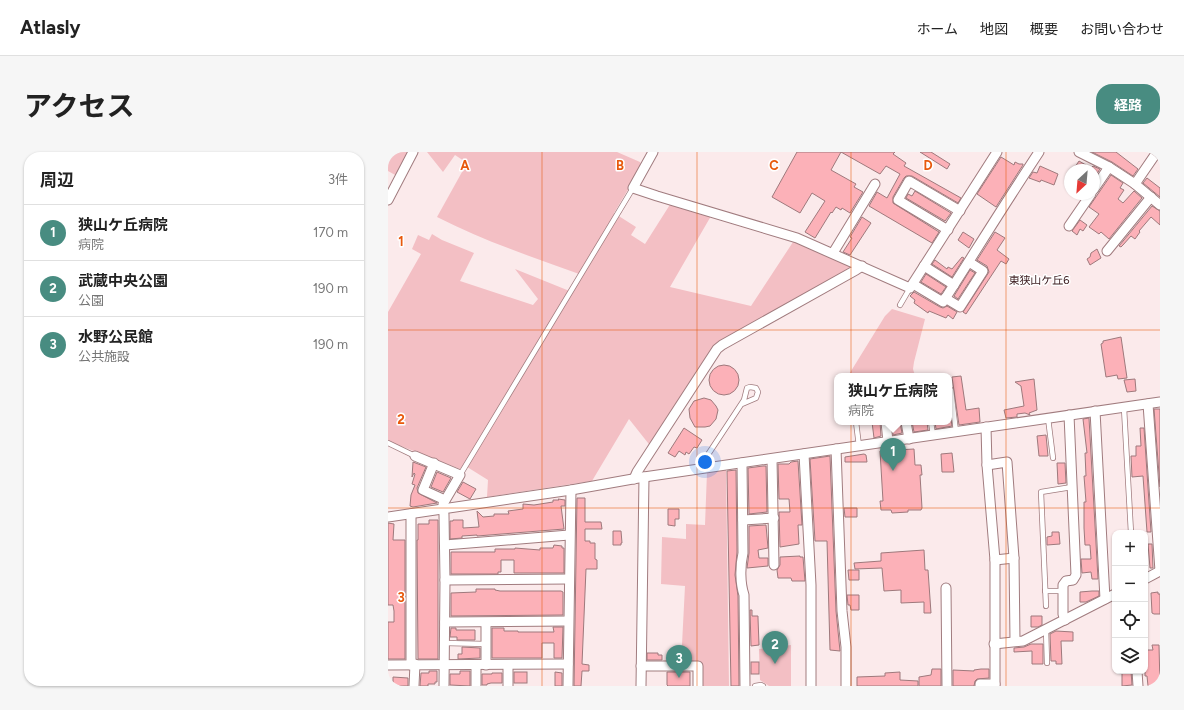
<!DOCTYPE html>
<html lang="ja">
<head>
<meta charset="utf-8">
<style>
	body { margin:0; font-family:Figtree,"Noto Sans JP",sans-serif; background:#f6f6f6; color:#222 }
	.controls { position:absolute; right:12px; bottom:12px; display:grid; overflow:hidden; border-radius:8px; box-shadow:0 1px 3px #0004 }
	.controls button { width:36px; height:36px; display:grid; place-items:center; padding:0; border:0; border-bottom:1px solid #e0e0e0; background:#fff; color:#222; font:20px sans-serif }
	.compass { position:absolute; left:676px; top:12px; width:36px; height:36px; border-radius:50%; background:#fff; box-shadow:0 1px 3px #0004; rotate:206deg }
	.you { position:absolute; left:317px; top:310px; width:14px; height:14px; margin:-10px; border:3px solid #fff; border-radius:50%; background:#1a73e8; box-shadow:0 0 0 6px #1a73e833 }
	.badge { display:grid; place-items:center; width:26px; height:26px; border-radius:50%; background:#488c81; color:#fff; font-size:13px; font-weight:700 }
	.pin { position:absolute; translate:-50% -33px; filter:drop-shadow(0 1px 2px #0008) }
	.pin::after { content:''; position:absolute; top:21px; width:14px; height:12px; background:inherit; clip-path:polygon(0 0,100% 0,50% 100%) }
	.popup { position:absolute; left:446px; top:221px; width:118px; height:52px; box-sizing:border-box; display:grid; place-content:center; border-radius:8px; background:#fff; filter:drop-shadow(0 1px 3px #0005); font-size:13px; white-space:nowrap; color:#767676 }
	.popup b { font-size:15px; color:#222 }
	.popup::after { content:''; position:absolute; left:50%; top:100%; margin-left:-8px; border:8px solid transparent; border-top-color:#fff }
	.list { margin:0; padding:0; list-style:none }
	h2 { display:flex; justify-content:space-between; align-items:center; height:52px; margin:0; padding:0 16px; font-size:17px }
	h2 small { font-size:13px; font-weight:400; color:#767676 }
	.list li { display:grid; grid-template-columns:26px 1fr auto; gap:12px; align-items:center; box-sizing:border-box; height:56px; padding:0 16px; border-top:1px solid #e0e0e0 }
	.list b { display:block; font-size:15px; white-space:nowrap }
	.list p { margin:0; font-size:13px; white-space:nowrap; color:#767676 }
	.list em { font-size:13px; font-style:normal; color:#767676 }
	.icon { flex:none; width:22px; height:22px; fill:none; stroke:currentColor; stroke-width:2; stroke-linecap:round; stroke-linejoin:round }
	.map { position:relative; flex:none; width:772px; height:534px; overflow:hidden; border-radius:16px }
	header { display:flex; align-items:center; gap:24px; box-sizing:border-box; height:56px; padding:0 20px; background:#fff; border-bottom:1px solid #e0e0e0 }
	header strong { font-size:19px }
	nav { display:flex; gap:22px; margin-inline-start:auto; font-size:14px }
	.intro { display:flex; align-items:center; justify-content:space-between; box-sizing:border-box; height:96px; padding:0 24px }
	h1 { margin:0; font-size:28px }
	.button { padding:10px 18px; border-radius:16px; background:#488c81; color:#fff; font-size:14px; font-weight:700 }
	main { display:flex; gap:24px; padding:0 24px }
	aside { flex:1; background:#fff; border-radius:16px; box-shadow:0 1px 3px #0004 }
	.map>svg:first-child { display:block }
	.green { fill:#f3bfc4 }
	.building { fill:#fcb1b8; stroke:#9e797c }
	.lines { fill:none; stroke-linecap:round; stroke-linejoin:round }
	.lane-casing { stroke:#a17c7f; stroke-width:6 }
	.street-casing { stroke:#a17c7f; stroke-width:11 }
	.lane { stroke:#fff; stroke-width:4.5 }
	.street { stroke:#fff; stroke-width:9 }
	.grid { fill:none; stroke:#e8590c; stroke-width:1; stroke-opacity:0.55 }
	.labels { text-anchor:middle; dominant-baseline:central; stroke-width:3; stroke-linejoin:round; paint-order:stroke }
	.neighbourhood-label { font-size:11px; fill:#3e2023; stroke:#fff }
	.grid-label { font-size:13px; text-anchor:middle; font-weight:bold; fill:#e8590c; stroke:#fff; stroke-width:3; stroke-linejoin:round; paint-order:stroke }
</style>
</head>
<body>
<header>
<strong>Atlasly</strong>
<nav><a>ホーム</a><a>地図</a><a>概要</a><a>お問い合わせ</a></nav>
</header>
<div class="intro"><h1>アクセス</h1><a class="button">経路</a></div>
<main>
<aside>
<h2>周辺<small>3件</small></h2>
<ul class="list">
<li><span class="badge">1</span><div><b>狭山ケ丘病院</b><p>病院</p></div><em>170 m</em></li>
<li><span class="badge">2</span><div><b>武蔵中央公園</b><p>公園</p></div><em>190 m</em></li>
<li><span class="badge">3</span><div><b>水野公民館</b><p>公共施設</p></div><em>190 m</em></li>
</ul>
</aside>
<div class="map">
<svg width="772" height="534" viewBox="0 0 772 534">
	<rect width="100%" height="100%" fill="#fbeaeb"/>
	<g class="green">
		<path d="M0,0h21l-12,24 -9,-5z"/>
		<path d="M39,0h190l23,10 2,4 -28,47 22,14 -5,8 14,9 26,-41 40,13 -41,71 81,19 42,-64 54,20 4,7 -133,74 -10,11 -56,94 -23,-29 -37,62 -105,16 1,-17 -24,-15 -4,4 -72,-28v-129l33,-58 -9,-5 6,-14 11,5 3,-6 10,6 32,13 -14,28 73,24 5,-6 -23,-30 57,23 10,-17c-50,-18 -98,-34 -145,-58l30,-54 -12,-8 -12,17z"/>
		<path d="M504,157l33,10 -11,43 -1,7 2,7h-67l37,-60z"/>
		<path d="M338,318l3,216h-28l-1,-22h-19l4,-78 -24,-2 1,-47 24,2v-15l19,1 2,-53z"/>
		<path d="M403,493v41h-22l-9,-6 -1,-31z"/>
	</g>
	<g class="building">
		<path d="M409,0h98l-2,2 13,9 -2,3 57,32 -3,5 -46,-27h-6l-2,2 -11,19v6l46,29 -7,11 -63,-37 8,-14 10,6 13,-24 -14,-8 -6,8 -39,-22 -10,18 25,14 -2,3 9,5 -13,21 -8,-5 -1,2 -5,-3 -4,6 -1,-1 -16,26 -10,-6 20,-31 -13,-8 -12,20 -28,-16z"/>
		<path d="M532,0h11l19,12 -3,5z"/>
		<path d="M704,0h24l22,17 -5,7 -21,-14z"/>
		<path d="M613,5l13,8 1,-3 4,2h4v1l-27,42 -19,-13z"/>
		<path d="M691,9l12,7 2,-2 7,3 -6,9v-8h-21z"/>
		<path d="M652,14l18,8 -4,11 -13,-5 -1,2 -11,-4 4,-6 4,1z"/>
		<path d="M723,23l12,8 -3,5 4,2 -6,9 5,4 11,-12 8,7 -33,41 -8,-7 -2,2 -10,-7 10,-13 -10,-7z"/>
		<path d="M759,26l13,10v9l-17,-14z"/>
		<path d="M527,39l36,22 -6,8 -39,-23 2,-4 4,2z"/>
		<path d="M764,54l8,5v14l-9,-8 -12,14 1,1 -5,7 -4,-3 -8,9 -2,2 -2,-1z"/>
		<path d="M474,65l9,6 -21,32 -7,-3 9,-14 -2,-1z"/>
		<path d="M692,68l7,5 -4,6 -3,-2 -3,6 -5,-4z"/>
		<path d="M575,80l11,7 -5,9 -11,-8z"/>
		<path d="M607,80l10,6 -8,12 12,9 -3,5 -5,-3 -35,53 -3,-2 26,-40 -2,-6 -10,-6z"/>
		<path d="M709,97l4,9 -11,7 -3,-6 3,-2 1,-4z"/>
		<path d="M574,105l2,1 -12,19 -20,-13 3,-4 12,9 1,-2 4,2z"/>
		<path d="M582,118l5,3 -17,26 -4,-3z"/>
		<path d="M538,122l20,13 -5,7 -20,-12z"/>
		<path d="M526,140l26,15 3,1 4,-2 10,6 -4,7 -5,-4 -2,3 -17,-7 -1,2 -14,-10 1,-3 -5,-4z"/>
		<path d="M733,185l6,41 -9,1 -1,-4 -11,2 -5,-33 2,-1v-2z"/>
		<circle cx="336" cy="228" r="15"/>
		<path d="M573,224l5,34 13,-2 1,14 -21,3 -7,-48z"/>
		<path d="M646,227l3,31 -8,3 1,2 -5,-2 -8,1v3l-11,1 -2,-8 20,-4 -3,-20 -6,-4z"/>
		<path d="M747,227l1,12 -9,1 -3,-12z"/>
		<path d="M316,246l7,2 5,6 2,4 -2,9 -6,7 -5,1h-10l-5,-9 -1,-9 5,-8z"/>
		<path d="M561,253l3,21 -16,3 -1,-7h14z"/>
		<path d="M766,257h6v78z"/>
		<path d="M701,266l9,161h-6l-1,-7 -9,1 -1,-14h10l-1,-14h-5l-1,-17v-26h2l-2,-26h2l-1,-23h2l-4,-34z"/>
		<path d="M484,270h8l1,14 -7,2z"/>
		<path d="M504,270h8l2,11 -9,2z"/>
		<path d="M524,270h15l1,8 -14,2z"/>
		<path d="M296,276l18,12 -5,8 -3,-1 -5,7 -3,-2 -1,3 -6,-4 -4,6 -7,-4z"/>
		<path d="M752,276h4l7,104h-4l-4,-56 -11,1 -1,-21h5v-10h5z"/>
		<path d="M658,283l2,21h-9l-2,-20z"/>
		<path d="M526,297l1,16h6l1,10h-2l2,33 -1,2h-13v2l-16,1 -1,-3h-10l-1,-9h3l-3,-50z"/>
		<path d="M564,301l2,19h-12l-1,-18z"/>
		<path d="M476,302l2,1 1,7h-22v-5z"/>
		<path d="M442,304l6,155 4,40 -10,-1 -3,-109h-12l-5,-82z"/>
		<path d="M410,309l4,64h-4l1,19 -19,3 -1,-35h11l-1,-13h-10l-1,-35h11l2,-2z"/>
		<path d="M25,310l13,5 -9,21 1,5 19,10 -24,4 -3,-1 1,-11 4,-10 -3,-1 3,-10 -1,-1 -2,4z"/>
		<path d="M669,311h8l1,20 -8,1z"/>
		<path d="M375,314h3l1,46 -18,2 -1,-46z"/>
		<path d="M348,318l1,82 -2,23 3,21 1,90h-8l-4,-215z"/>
		<path d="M49,320l14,6 -8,14 -12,-5z"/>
		<path d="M75,330l13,7 -6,10 -13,-7z"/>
		<path d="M189,346h8v24h16l1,7h-17v12h5v2h5v16l2,1v9h-11l-4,95 7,1v6h-7l-1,15h-7z"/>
		<path d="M170,347l7,1v6h-4l3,23 -87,7v-1l-15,1v2l-12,1v-18h3v-1h10v8l16,-1 -2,-16 6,6 11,-1v-2h15l-1,-3 15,-2v-5l11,1 19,-3v-2h6z"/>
		<path d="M456,356h13v9h-12z"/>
		<path d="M280,357h11v10h-4v7l-7,-1z"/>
		<path d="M41,368h9v139h-20l-1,-119h1v-16h11z"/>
		<path d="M0,371l6,1 -1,16h12v119h-17v-37h6v-11l-1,-6h-5z"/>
		<path d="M378,373l2,23 -10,2 1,8h9v8l-21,2 2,-15v-27z"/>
		<path d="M225,379h8l1,12h-1v2h-8z"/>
		<path d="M664,380h7l1,12 -13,1v-8l5,-1z"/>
		<path d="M760,392h4l1,24h-3z"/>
		<path d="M166,393l8,1v2h2v25h-50v-13h-13v12h-3v2h-47v-22h44v-3h20v-1l25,2v-2h13z"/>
		<path d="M536,398l1,20h3l3,43h-7v-11l-23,1v-13l-17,1 -2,-23 -27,1 -1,-6 27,-2v-8z"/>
		<path d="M412,404v1h3l2,24h-13l-1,-3h-13l-1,-8 3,-5v-8z"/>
		<path d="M460,418h11v10h-10z"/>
		<path d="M88,437h19v1l5,1h61l2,1v23l-112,1v-23l25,-1z"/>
		<path d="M704,439h7v5l-13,6h-6v-10z"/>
		<path d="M770,440v2h2v20h-6l-2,-1 -1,-20z"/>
		<path d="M459,443h12v15h-8l-1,-5h-2z"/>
		<path d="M362,458h2v6h6v2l1,27 -8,1z"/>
		<path d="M643,464h11v9l-4,2h-7z"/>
		<path d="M165,475h10l-1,31h-8v-15h-12v15h-50v-30h12v3h14v1h36z"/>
		<path d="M63,476h5v2h19v10h-18v-3h-7z"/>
		<path d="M668,479l17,1v9h-12l1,23h-6v-3h-5l-1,-27z"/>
		<path d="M643,492h12v20h-11v-13l-18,1v-4l10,-1z"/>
		<path d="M764,493h7l1,41h-12l-1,-10h-2v-26h8z"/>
		<path d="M74,495l18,1v10l-22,1v-5h4z"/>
		<path d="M259,501h11v2h4v5h-15z"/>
		<rect x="363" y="510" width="8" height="12"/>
		<path d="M544,517h9v17h-22v-9l12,-2z"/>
		<path d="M593,517h8v9l-12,1 -2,2 -1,5h-21v-16l21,1v-1z"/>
		<path d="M41,519h8v11h-2v2h-7v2h-8l1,-13h8z"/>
		<path d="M72,519h10v15l-20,-1v-11h10z"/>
		<path d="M734,519h9l1,14 -10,1z"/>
		<rect x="126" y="520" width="13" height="11"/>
		<path d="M167,520l7,1v13h-7z"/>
		<path d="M279,520h23v14h-22l-1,-1z"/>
		<path d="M512,520v8l18,1v5h-61v-9l28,-1v-3z"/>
		<path d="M104,521h10v10h-11l-4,1v1h-5v-11h10z"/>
		<path d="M5,525l15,1v8h-15z"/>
	</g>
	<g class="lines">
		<g class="lane-casing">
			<g id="lane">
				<path d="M512,153l10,-17"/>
				<path d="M563,238l5,42"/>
				<path d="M736,256l7,125"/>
				<path d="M660,266l5,40"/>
				<path d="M468,270l3,24"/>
				<path d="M543,270l2,13"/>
				<path d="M0,291l27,13"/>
				<path d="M321,316l-2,-12 37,-56 3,-12 3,-1 6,1 2,4 -2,6 -14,6"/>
				<path d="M72,323l173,-287"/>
				<path d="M657,439h17"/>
				<path d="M658,454l-5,-114 31,-5"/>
				<path d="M658,477l1,34"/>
				<path d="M56,491l42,1"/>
				<path d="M367,534l6,-1 2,1"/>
			</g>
		</g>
		<g class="street-casing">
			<g id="street">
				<path d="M265,0l-20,36 24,8 140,42 113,50 87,-136"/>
				<path d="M691,0l30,15 26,17 22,-32"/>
				<path d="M747,32l25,21"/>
				<path d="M706,37l15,-22"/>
				<path d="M0,48l25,-48"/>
				<path d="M681,74l22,-32"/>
				<path d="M560,78l-50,-30 11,-19 51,30"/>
				<path d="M719,99l44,-54"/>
				<path d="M445,101l42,-69"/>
				<path d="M536,114l30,19"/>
				<path d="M525,132l30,18c32,-50 63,-100 96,-150"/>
				<path d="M557,146l15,9 23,-36 -14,-9"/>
				<path d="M760,252l12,167"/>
				<path d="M707,259l10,188"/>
				<path d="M498,270l2,20"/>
				<path d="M518,270l3,17"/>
				<path d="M598,275l1,38 8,95v126"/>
				<path d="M448,297l6,162 4,36v39"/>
				<path d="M416,302l7,131v101"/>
				<path d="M27,304l45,19 -17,29 1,11 1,65 -1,106"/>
				<path d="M384,307l2,106"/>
				<path d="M46,311l-11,27 22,10"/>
				<path d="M354,311l1,90c-3,13 -3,30 1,42l1,91"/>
				<path d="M599,313l20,-3 7,96 1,83"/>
				<path d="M246,327l3,-7 80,-123 5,-4 134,-75 6,-4"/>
				<path d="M0,365l183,-27 73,-13 516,-75"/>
				<path d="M355,368l31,-2"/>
				<path d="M57,393l124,-10"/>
				<path d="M607,408l19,-2"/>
				<path d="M757,427l15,-8"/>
				<path d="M57,428l124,-1"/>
				<path d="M558,436l1,98"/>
				<path d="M677,468l-2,-6v-29l3,-4 7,-1 3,-5 -7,-160"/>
				<path d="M57,470l123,-1"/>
				<path d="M606,492l29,-3 92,-47"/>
				<path d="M0,513l180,-1"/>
				<path d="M23,513v-151"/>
				<path d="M98,513v-42"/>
				<path d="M253,514h57v20"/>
				<path d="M749,519l1,15"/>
				<path d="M26,534l1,-22"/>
				<path d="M88,534v-21"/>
				<path d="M120,534v-21"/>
				<path d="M180,534l3,-196"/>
				<path d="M253,534l3,-209"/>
				<path d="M592,534v-2h15"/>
			</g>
		</g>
		<use href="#lane" class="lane"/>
		<use href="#street" class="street"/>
	</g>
	<path class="grid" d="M154,0v534M309,0v534M463,0v534M618,0v534M0,178h772M0,356h772"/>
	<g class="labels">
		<g class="neighbourhood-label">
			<text x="651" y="128">東狭山ケ丘6</text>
		</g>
	</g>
	<g class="grid-label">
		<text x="77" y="18">A</text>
		<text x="232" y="18">B</text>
		<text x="386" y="18">C</text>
		<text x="540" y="18">D</text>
		<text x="13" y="94">1</text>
		<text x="13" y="272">2</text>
		<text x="13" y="450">3</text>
	</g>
</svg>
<div class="controls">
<button>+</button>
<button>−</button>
<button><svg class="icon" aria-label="locate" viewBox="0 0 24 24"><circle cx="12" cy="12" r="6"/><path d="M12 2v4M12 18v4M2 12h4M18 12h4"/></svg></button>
<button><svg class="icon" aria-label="layers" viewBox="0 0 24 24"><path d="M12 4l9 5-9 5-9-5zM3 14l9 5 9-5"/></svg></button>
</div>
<svg class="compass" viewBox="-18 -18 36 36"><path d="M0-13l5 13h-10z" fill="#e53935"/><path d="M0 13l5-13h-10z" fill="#767676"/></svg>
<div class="you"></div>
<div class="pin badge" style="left:505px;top:319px">1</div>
<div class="popup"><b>狭山ケ丘病院</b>病院</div>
<div class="pin badge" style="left:387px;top:512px">2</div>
<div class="pin badge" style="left:291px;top:526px">3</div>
</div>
</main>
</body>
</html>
